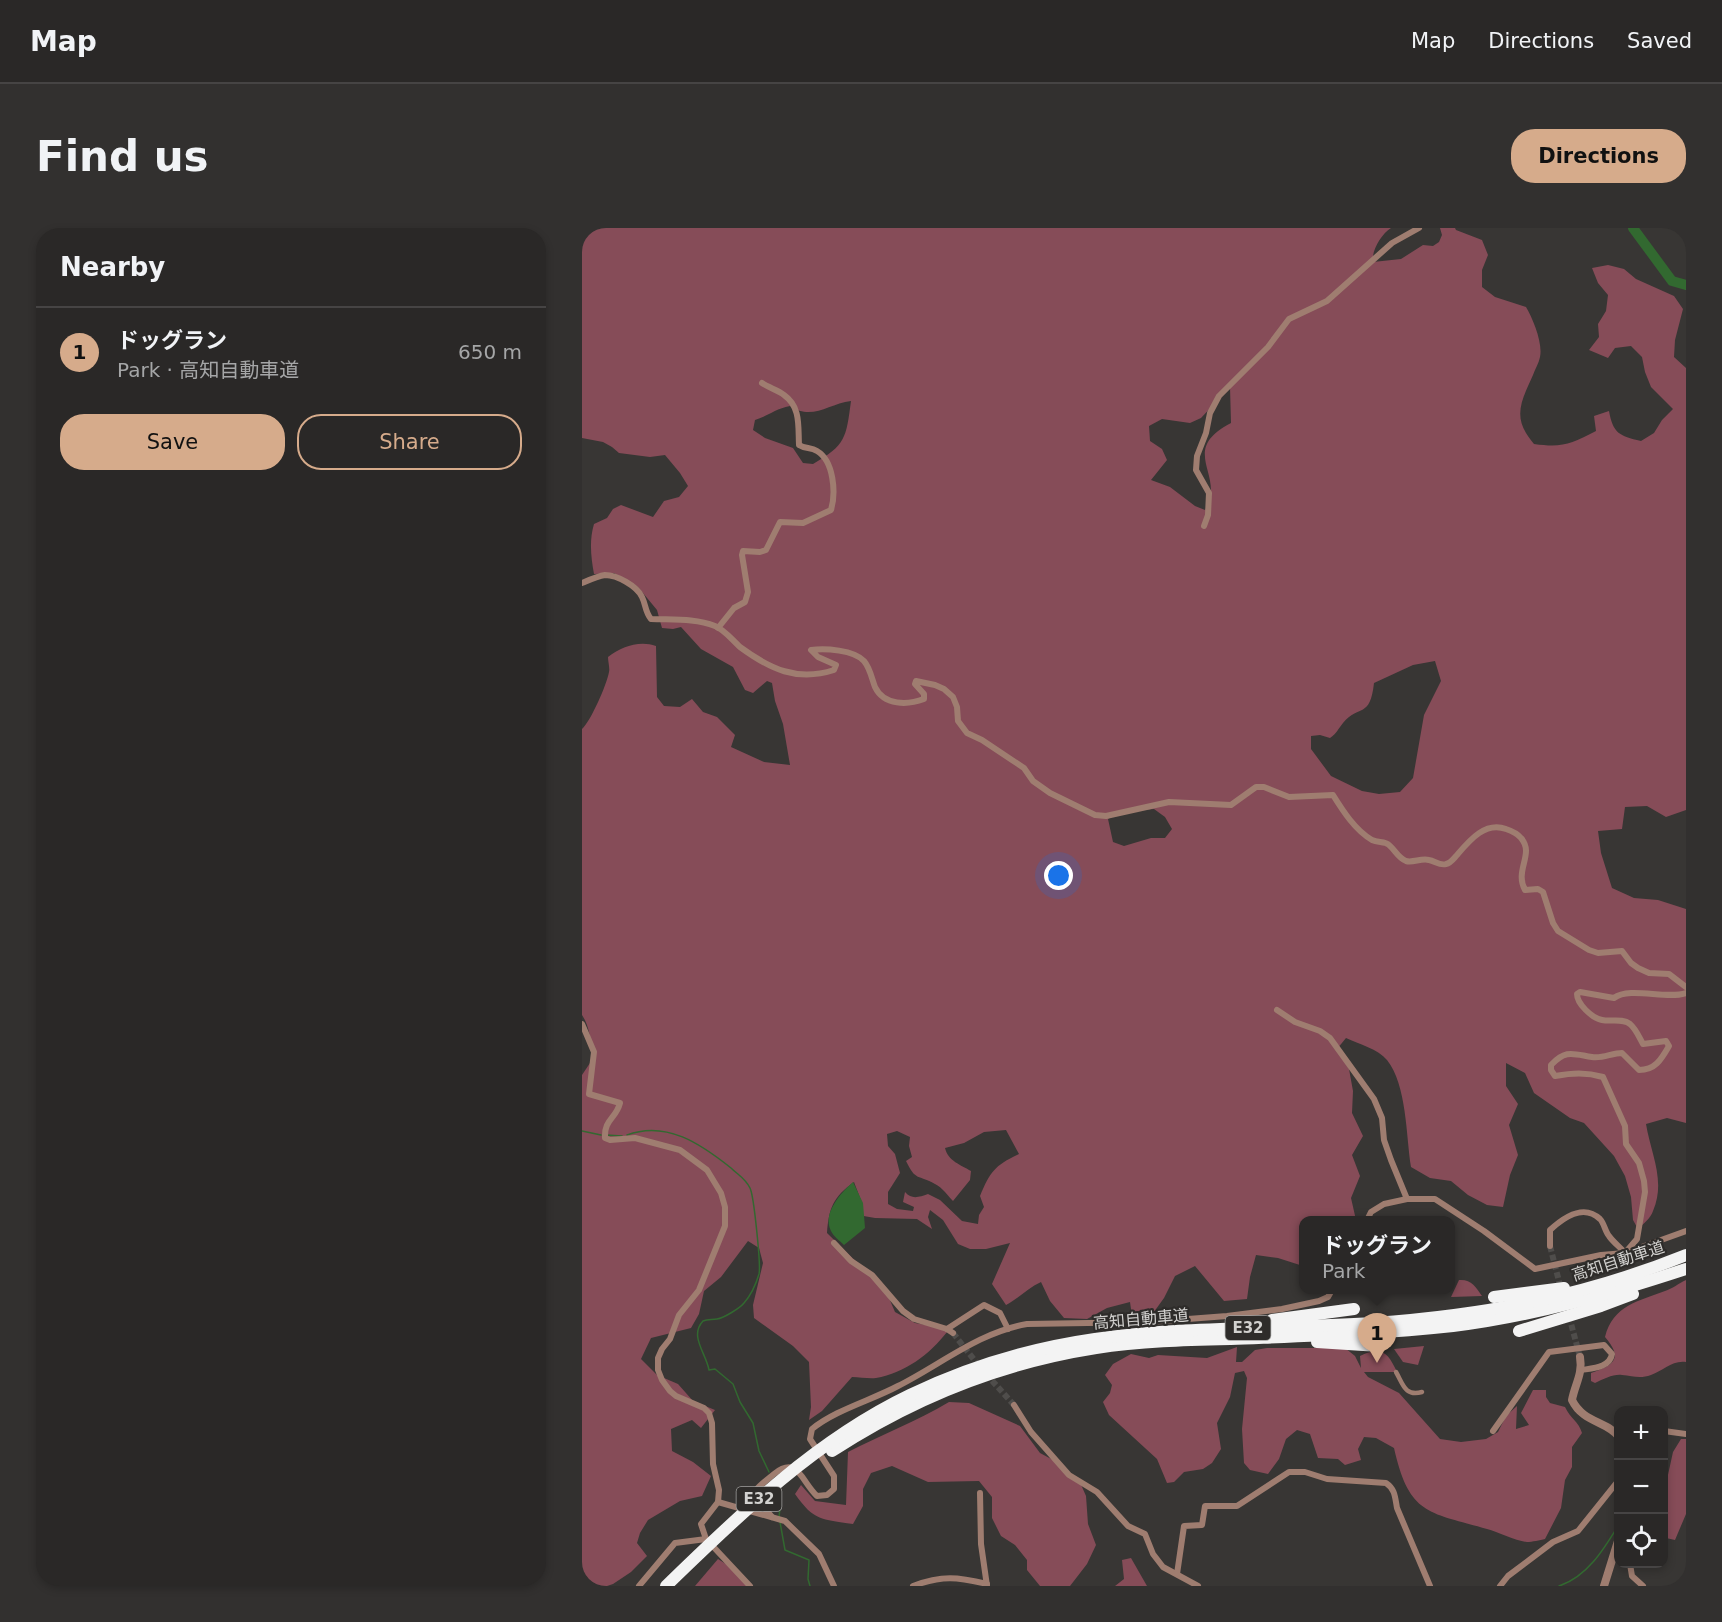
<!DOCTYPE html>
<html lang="en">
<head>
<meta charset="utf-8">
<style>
	body { margin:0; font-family:"DejaVu Sans","Noto Sans JP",sans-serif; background:#32302f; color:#f1f3f6 }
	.controls { position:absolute; right:18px; bottom:18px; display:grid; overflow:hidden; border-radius:12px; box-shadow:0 3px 9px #0003 }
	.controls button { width:54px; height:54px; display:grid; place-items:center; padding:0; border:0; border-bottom:2px solid #464444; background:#2a2827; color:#f1f3f6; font:30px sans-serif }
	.you { position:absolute; left:477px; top:648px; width:21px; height:21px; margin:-15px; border:4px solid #fff; border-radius:50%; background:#1a73e8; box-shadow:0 0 0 9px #1a73e833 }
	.badge { display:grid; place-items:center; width:39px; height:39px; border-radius:50%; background:#d6ab8b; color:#111; font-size:20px; font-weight:700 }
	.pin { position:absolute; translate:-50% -50px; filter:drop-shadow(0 2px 3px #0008) }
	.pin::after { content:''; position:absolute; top:32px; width:21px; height:18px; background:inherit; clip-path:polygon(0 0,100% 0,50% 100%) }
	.popup { position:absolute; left:717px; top:988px; width:156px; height:78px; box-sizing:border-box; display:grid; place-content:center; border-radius:12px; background:#2a2827; filter:drop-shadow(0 2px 4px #0005); font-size:20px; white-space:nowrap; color:#a5a6a7 }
	.popup b { font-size:22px; color:#f1f3f6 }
	.popup::after { content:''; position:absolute; left:50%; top:100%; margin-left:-12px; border:12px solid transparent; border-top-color:#2a2827 }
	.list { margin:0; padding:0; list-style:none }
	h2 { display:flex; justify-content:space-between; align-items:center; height:78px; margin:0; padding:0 24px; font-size:26px }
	h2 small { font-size:20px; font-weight:400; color:#a5a6a7 }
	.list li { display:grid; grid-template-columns:39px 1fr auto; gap:18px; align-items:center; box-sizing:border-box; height:90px; padding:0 24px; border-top:2px solid #464444 }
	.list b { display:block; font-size:22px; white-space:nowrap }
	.list p { margin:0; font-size:20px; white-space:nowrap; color:#a5a6a7 }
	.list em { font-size:20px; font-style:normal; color:#a5a6a7 }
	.actions { display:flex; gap:12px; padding:18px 24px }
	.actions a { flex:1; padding:14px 0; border:2px solid #d6ab8b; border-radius:24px; text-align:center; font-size:21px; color:#d6ab8b }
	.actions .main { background:#d6ab8b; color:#111 }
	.icon { flex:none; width:33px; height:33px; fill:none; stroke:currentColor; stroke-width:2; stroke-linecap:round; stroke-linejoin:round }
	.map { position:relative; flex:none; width:1104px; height:1358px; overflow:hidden; border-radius:24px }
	header { display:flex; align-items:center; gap:36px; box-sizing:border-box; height:84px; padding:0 30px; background:#2a2827; border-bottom:2px solid #464444 }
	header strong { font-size:28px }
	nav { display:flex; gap:33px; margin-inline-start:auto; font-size:21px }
	.intro { display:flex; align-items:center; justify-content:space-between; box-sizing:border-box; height:144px; padding:0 36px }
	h1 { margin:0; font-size:42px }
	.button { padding:15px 27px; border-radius:24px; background:#d6ab8b; color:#111; font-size:21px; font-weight:700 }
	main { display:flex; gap:36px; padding:0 36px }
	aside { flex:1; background:#2a2827; border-radius:24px; box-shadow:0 3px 9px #0003 }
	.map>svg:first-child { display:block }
	.green { fill:#864c58; fill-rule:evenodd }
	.water { fill:#326930 }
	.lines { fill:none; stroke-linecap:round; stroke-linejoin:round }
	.stream { stroke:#326930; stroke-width:1.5 }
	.river { stroke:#326930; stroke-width:10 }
	.minor-tunnel { stroke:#4f4d4b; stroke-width:6; stroke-dasharray:6 3; stroke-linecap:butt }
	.pedestrian { stroke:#9f7d70; stroke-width:4.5 }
	.minor { stroke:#9f7d70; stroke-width:6 }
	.tertiary { stroke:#9f7d70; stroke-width:8 }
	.motorway { stroke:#f3f3f3; stroke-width:12 }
	.labels { text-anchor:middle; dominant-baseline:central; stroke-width:4.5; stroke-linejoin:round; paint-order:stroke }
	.shield { fill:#2e2c2a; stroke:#a1a09e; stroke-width:1.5 }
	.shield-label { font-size:15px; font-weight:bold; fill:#d2d1cf }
	.street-label { font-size:16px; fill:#d2d1cf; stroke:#2e2c2a }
</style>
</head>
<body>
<header>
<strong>Map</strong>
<nav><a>Map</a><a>Directions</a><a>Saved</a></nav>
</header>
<div class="intro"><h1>Find us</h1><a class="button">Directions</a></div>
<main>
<aside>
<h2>Nearby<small></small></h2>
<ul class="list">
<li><span class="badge">1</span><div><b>ドッグラン</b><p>Park · 高知自動車道</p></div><em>650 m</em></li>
</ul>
<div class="actions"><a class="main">Save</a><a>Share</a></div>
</aside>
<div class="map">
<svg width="1104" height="1358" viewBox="0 0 1104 1358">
	<rect width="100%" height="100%" fill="#383634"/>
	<g class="green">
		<path d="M0,0h809c-10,6 -20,24 -18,34l28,-3 22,-14 10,1 6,-4 3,-7 -2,-7h-23h38l1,2 26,10 6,15 -6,15v17l13,10 31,10c7,12 17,36 14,50 -1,6 -5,12 -7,18 -13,29 -21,43 1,69 29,4 36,0 62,-13l-2,-15 15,-5c4,22 10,25 32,30l13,-8 8,-13 11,-11 -22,-22 -6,-15 -3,-15 -11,-11 -16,2 -7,10 -19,-8 10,-13 -1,-13 8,-13 2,-16 -10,-12 -6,-15 16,-3 16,4 12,10 38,17 9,13 -8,31 -1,17 12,11v442l-20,7 -19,-11 -22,1 -3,22 -24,2 3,22 11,35 22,10 24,2 28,9v214l-19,-5 -21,6c5,30 20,57 7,87 -2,7 -10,13 -15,18l-5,-9 -2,-23 -6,-21 -11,-20 -30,-33 -14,-5 -36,-25 -9,-20 -19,-10v23l12,18 -9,21 9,30 -8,20 -7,32 -16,-2 -19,-10 -17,-14 -21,-3 -19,-11c-5,-31 -4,-82 -24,-107 -9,-11 -28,-16 -41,-22l-9,11 12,20 4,22 -1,22 11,23 -11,19 8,21 -9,22 5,22h-52l-1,46 -25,-8 -22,-3 -6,22 -3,22 -23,2 -29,-35 -20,10 -11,22 -13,18h-19l-2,-14 -23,6 -20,11 -23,-1 -14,-17 -9,-19c-13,6 -22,16 -35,23l-14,-21 18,-41 -24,6h-16l-12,-5 -15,-24 -13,-10 -2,7 4,12 -15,-10 -42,-1 -17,-3 4,-12 -8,-21c-21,15 -25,26 -27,51l59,58 9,21 20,11 23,4 9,5c-17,22 -42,41 -71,46 -7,1 -16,-1 -24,-1l-30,34 -13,9 2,-13 -2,-45 -16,-16 -39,-28 -1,-13 10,-42 -4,-15 -11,-7 -27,36 -17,14 -5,23 -8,14 -40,10 -10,21 16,16 21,9 15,17 22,9 -14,18 -9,-8 -21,9 1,22 21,11 18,14 -9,20 -22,5 -32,19 -8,13 -3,10 10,13 -16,16 -18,12 -6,2h-25v-511l8,-12 4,-12c-5,-13 -4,-24 -12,-36v-286c9,-8 25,-45 27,-57 1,-4 -1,-10 -1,-15 13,-10 31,-17 48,-11l1,51 7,9 16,1 12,-8 11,13 14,5 18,18 -4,12 33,15 26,3 -7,-41 -8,-23 -3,-18 -5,-2 -14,12 -8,-3 -12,-23 -32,-18 -20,-22 -8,2 -11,-1 -5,-18 -19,-23 -24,-14 -20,1c-3,-17 -5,-33 0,-50l13,-6 6,-9 8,-4 32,12 11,-16 15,-4 9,-11 -8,-13 -15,-18 -15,2 -31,-4 -7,-6 -9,-5 -21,-4zM648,159l1,36c-54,28 -4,52 -26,87l-10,-4 -25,-19 -19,-7 16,-20 -5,-11 -12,-8 -1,-15 13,-7 28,4 11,-5zM269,173c-5,37 -5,44 -38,63l-10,-1 -10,-15 -28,-10 -12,-8 2,-10c13,-4 20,-11 35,-14 22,15 38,-2 61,-5zM853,433l6,20 -17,34 -11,63 -13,14 -21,2 -17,-3 -31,-15 -20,-27v-13l9,-1 10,3c7,-5 8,-9 13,-15 16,-19 27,-4 31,-40l39,-18zM572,581l11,8 7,12 -7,9h-14l-27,8 -11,-4 -5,-23 12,-7zM424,902l13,24c-24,11 -29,18 -39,42l4,11 -5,8 -1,9 -16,-3 -22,-21 -12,-6c-9,3 -16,6 -23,-2l-2,10 11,5 -1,4 -16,-2 -9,-5v-12l12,-19 -5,-19 -7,-8 -1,-12 10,-3 13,6 -1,9 3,11 -6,4c10,21 12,13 29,23 7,3 13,12 18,17l17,-21 1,-9c-10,-6 -23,-10 -26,-23l19,-5 20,-11z"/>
		<path d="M877,1052c12,-1 17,7 23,16l-31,1z"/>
		<path d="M1104,1052v82c-14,-2 -23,9 -35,13 -11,4 -18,1 -29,0 -9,-1 -18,4 -27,8l-4,-2v-8c24,-8 32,-15 14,-36 8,-32 34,-36 60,-46 7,-2 14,-8 21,-11z"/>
		<path d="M842,1118l-6,19 -15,-3 -9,-13z"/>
		<path d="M655,1119l-1,15h6l13,-12 12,-2h78l10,8 6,12 -1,-12c22,-11 28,-3 37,16h-33l4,5 31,16 41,46 21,3 25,-3 12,-7 8,-16 11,-10 -1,23 13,-4 -8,-12 12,-23h13v7l4,6 15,4c5,11 14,15 17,26l-10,14v20l-7,13 -4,28 -16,31c-5,1 -13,3 -18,3 -11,-1 -29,-10 -40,-13 -59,-17 -78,-14 -93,-81l-18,-10 -12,-1 -6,12 3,11 -16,5 -7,-6 -20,-1 -8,-24 -13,-4 -11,9 -7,20 -11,15 -18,-4 -6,-7 -2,-34 5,-51 -3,-7 -9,2 -5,24 -13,26 4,26 -9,14 -9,6 -19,3 -10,10 -7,1 -10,-24 -48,-44 -6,-13 7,-9 2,-8 -7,-10 8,-11 18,-10 18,4 9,-3 49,3z"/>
		<path d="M367,1174l20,1 51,23 20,27 15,8 24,19 7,16 2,28 8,21 -9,19 -17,22h-30l-13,-16v-10l-12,-15 -14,-9 -9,-18v-21l-13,-16 -51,1 -36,-16 -21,7 -8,16v17l-10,18c-32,-5 -39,-3 -58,-30l6,-9 14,16 31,4 2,-53c33,-17 69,-31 101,-50z"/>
		<path d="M1099,1211h5v75l-11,26 -9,-2 2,-15 -4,-30 9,-41z"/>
		<path d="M549,1330l16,28h-32l9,-7 -2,-19z"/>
		<path d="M136,1331l19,12 13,15h-55z"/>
	</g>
	<path class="water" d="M271,954l10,21 2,25 -21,17c-4,-4 -11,-9 -13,-14 -9,-18 10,-38 22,-49z"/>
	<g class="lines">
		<g class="stream">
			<path d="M0,903l19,4"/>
			<path d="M24,907l16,1"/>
			<path d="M45,907c39,-15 74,9 104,33 7,7 14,10 19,20 4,8 11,78 9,86 -3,10 -8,21 -15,29 -4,5 -20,15 -27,16 -5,1 -9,0 -14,2 -14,15 3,32 6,49l6,-1 18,15 7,18 13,21 6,28 10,21"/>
			<path d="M197,1262l2,9 -2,18"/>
			<path d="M198,1294l5,28 24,10 -1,19 2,7"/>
			<path d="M977,1358c28,-9 45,-37 59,-60"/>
		</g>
		<path class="river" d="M1051,0l39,53 14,4"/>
		<g class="minor-tunnel">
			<path d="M968,1018l11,43"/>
			<path d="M987,1088l11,41"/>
			<path d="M371,1105l26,33"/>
			<path d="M404,1146l28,31"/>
		</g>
		<path class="pedestrian" d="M814,1144c7,12 9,25 26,20"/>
		<g class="minor">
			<path d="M622,298l4,-11 1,-22 -13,-23 1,-14 9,-23 4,-20 9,-17 49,-49 21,-28 38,-18 65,-58 27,-15"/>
			<path d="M0,355c7,-3 16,-7 23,-8 12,0 32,11 37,22 4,8 3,15 9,22 21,1 44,-1 64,7 10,4 17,14 25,21 30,22 57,35 94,23l2,-5 -18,-8 -7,-7c14,-2 43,0 53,11 6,7 8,18 11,26 9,19 33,18 49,12v-5l-9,-10 1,-3 19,4 9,4 9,8 4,10 1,14 9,12 15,7 42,28 9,13 17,12 45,22 11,1 63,-14 62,3 25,-18h8l25,10 44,-2c10,16 22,35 39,45 6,3 13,1 17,5 6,5 9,13 17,16 7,2 15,-3 23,-1 6,1 11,6 17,4 5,-1 8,-6 11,-9 12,-14 28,-34 49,-26 6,2 11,4 15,9 14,16 -7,32 4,52l13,-1 5,3 10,31 5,8 31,19 9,3 24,-2 9,12 7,5 11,5 20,1 17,13"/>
			<path d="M136,400l16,-20 11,-6 3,-10 -6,-37 1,-4 17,1 6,-2 14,-28 23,1 28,-13c5,-17 3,-49 -14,-59 -6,-4 -12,-2 -18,-6 -1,-19 2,-38 -15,-50 -6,-5 -15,-7 -22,-12"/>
			<path d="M695,782l18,12 25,9 10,7 44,61 8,19 2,22 7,20 16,39"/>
			<path d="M0,796l12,28 -5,42 31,9c-4,16 -16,16 -15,35l5,2 25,-2 45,12 27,20 14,23 4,14v19l-26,64 -20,25 -9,24 -8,10 -4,9v12l4,10 8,11 6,5 28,12 5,5 3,10 1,41 6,26 -1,12 -17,22 5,15 44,47"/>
			<path d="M785,992l4,-8 13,-8 23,-5h28l49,32 51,38 66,-14 24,-2 61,-22"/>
			<path d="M252,1015l17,18 21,14 31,36 11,8 33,10 6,4"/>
			<path d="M968,1018v-16c13,-12 33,-27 50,-11 4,4 5,12 9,17 4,6 11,11 16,17"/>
			<path d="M1043,1025l12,-14 8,-47 -1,-11 -5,-18 -13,-19 -1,-18 -22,-49c-17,-5 -31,-4 -48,-1l-4,-6v-5c15,-16 22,-11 41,-8 10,2 20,-4 30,-4l17,17c16,0 22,-10 30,-24l-3,-5 -23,3c-4,-7 -7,-15 -13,-20 -8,-6 -19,-2 -28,-4 -10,-2 -25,-16 -25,-26l3,-2 34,6c16,-12 52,2 72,-5"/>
			<path d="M365,1101l37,-24 16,8 8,16"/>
			<path d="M432,1177l17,27 38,43 28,17 31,34 17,8 8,20 10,13 35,19"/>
			<path d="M911,1203l56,-79 55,-7 8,9c-2,13 -18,14 -30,16"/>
			<path d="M1082,1203l22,3"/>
			<path d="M398,1265l1,51 6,42"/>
			<path d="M136,1274l67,19 34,33 15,32"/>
			<path d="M190,1289l-16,-19v-8c5,-6 12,-11 18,-16 24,-19 27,7 43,22l10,-1 7,-6v-13l-24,-37 2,-10c23,-19 60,-29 86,-43 42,-21 81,-54 129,-62l122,-2 78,-6 55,-7 37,-8 9,-4 4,-7"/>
			<path d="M1048,1336l2,12 11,10"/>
			<path d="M595,1346l7,-48 18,-1 3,-19h32l52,-34h16l22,7 59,4c9,6 9,14 11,25l33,78"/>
			<path d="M57,1358l36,-43 31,-4"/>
			<path d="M331,1358c29,-11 45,-9 74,-2"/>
			<path d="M918,1358l8,-10 45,-34 25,-11 40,-50"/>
		</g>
		<g class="tertiary">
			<path d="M998,1129c3,17 -5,27 -8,43 11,23 35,21 46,36"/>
			<path d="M1022,1358l14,-45"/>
		</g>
		<g class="motorway">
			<path d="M912,1069l70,-9"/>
			<path d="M690,1092l82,-11"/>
			<path d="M937,1103l82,-25 32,-12"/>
			<path d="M735,1114l62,4"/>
			<path d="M250,1223c81,-53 168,-88 264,-103 44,-7 90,-8 135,-9 74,-3 149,-5 222,-13 80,-10 157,-32 233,-57"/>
			<path d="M84,1358c74,-72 150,-146 244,-191 58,-28 122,-47 185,-56 92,-13 185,-10 278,-16 111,-8 209,-26 313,-68"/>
		</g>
	</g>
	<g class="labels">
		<g class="shield">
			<rect x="643.5" y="1088" width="45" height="24" rx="4.5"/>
			<rect x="154.5" y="1259" width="45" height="24" rx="4.5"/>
		</g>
		<g class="shield-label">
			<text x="666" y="1100">E32</text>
			<text x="177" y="1271">E32</text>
		</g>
		<g class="street-label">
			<text transform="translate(1036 1033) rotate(-18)">高知自動車道</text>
			<text transform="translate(559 1091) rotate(-5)">高知自動車道</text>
		</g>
	</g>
</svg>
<div class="controls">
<button>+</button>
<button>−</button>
<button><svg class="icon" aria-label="locate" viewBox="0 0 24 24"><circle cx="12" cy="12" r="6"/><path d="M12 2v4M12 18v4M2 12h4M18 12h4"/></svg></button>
</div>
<div class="you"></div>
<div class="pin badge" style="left:795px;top:1135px">1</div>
<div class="popup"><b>ドッグラン</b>Park</div>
</div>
</main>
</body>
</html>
